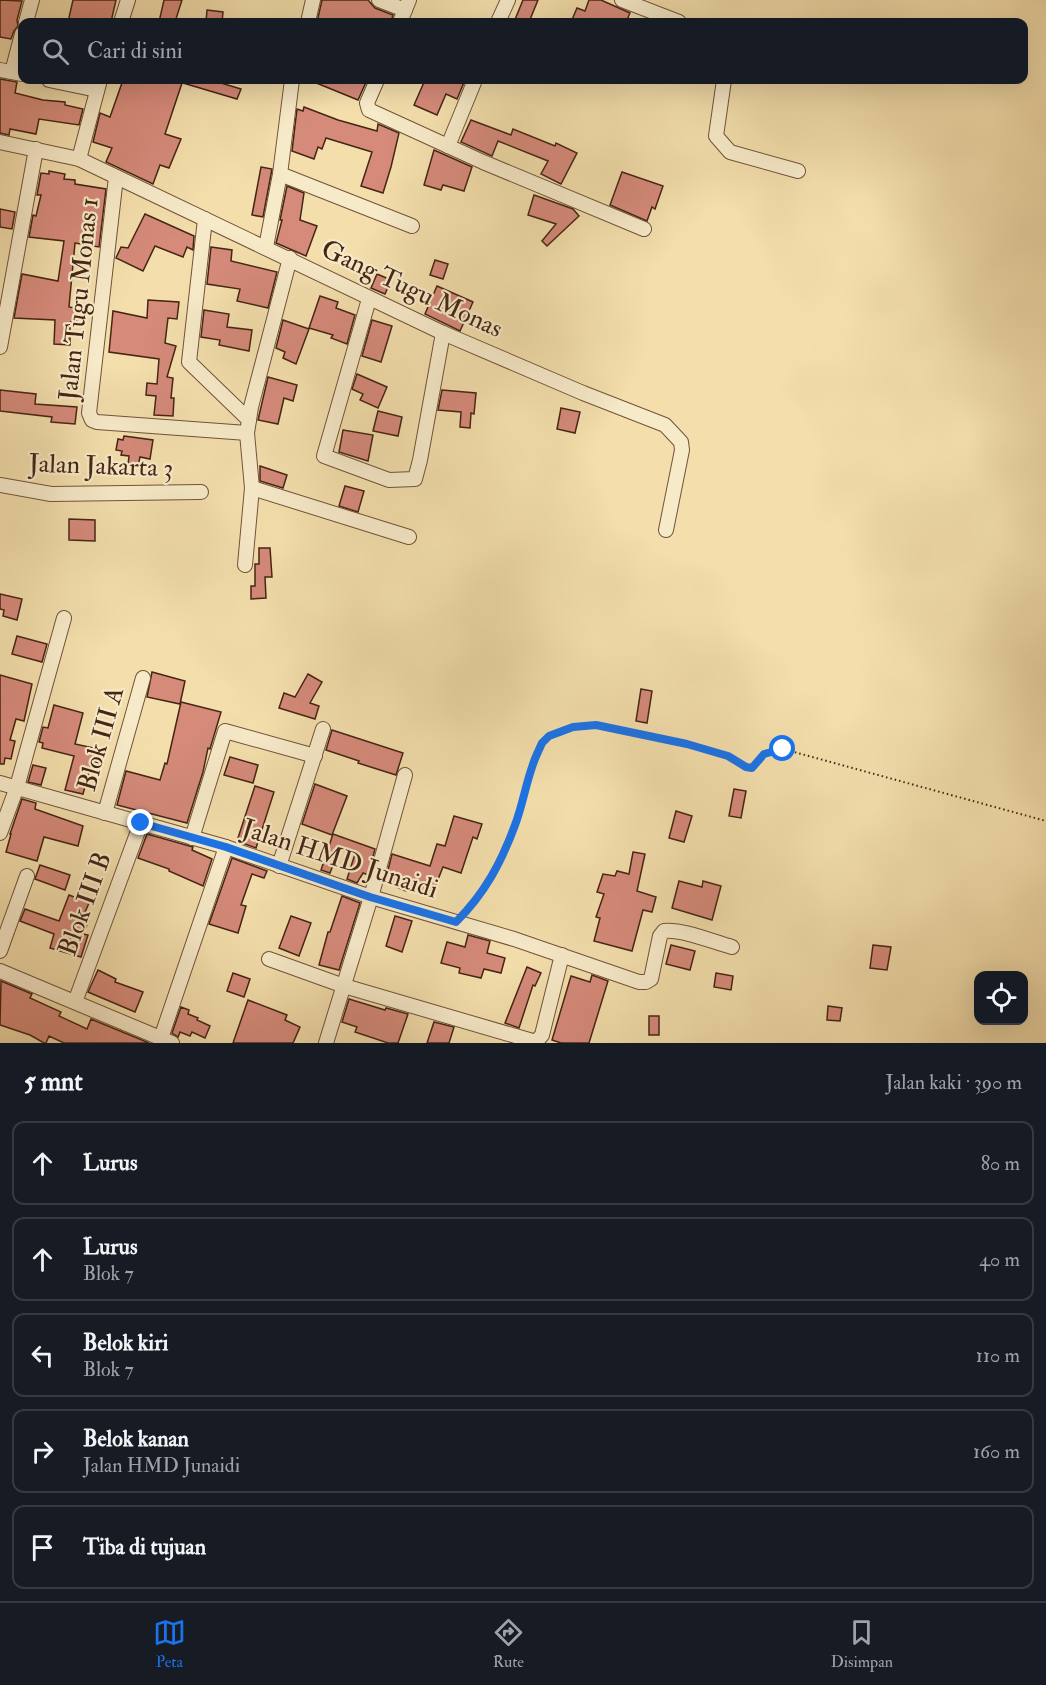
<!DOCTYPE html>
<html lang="id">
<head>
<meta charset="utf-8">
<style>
	body { margin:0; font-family:"IM FELL Double Pica",serif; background:#242831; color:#f1f3f6 }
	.controls { position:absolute; right:18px; bottom:18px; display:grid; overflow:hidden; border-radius:12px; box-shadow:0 6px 24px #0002 }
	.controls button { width:54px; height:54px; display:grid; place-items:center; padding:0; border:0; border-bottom:2px solid #363941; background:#171b24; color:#f1f3f6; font:30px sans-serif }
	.stop { position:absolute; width:18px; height:18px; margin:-14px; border:4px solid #1a73e8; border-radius:50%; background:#fff }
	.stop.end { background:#1a73e8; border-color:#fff; box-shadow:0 2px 6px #0008 }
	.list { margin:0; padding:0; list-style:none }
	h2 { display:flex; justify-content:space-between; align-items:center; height:78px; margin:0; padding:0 24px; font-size:26px }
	h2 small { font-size:20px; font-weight:400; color:#9ea1a6 }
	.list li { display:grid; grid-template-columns:39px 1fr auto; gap:18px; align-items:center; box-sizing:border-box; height:84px; margin:0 12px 12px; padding:0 12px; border:2px solid #363941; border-radius:12px }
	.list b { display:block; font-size:22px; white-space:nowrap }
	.list p { margin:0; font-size:20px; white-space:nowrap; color:#9ea1a6 }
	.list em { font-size:20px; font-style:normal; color:#9ea1a6 }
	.icon { flex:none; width:33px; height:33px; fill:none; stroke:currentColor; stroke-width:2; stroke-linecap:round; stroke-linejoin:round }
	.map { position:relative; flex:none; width:1046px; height:1043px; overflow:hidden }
	.search { position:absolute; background:#171b24; box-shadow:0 6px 24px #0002; left:18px; right:18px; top:18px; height:66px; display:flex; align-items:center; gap:15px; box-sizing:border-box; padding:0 21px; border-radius:12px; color:#9ea1a6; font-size:22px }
	.sheet { height:558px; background:#171b24 }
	nav { display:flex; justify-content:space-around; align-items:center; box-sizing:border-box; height:84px; border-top:2px solid #363941; background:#171b24; font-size:16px; color:#9ea1a6 }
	nav a { display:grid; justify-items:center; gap:3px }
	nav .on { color:#1a73e8 }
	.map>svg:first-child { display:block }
	.building { fill:#d58a7a; stroke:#452514; stroke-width:1.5 }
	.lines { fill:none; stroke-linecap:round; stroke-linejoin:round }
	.minor-casing { stroke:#70533a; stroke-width:16 }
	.path { stroke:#452514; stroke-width:2; stroke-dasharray:1.5 3; stroke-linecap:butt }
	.minor { stroke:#f7eac9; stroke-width:14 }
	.route { stroke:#1a73e8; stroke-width:8 }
	.labels { text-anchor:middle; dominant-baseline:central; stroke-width:4.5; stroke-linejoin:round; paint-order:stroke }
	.street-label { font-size:26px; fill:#452514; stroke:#f7eac9 }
</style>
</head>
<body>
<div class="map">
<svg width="1046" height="1043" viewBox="0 0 1046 1043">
	<rect width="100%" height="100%" fill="#f3deac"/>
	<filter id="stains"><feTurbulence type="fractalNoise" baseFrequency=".00333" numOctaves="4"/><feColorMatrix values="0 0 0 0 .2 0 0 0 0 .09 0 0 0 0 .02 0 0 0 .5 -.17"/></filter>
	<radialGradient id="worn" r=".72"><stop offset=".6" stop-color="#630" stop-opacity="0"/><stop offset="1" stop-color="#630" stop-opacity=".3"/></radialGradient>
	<g class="building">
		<path d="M0,0l22,1 -5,19 1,6 -4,5 -3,8 -11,-2z"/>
		<path d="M73,0h43l-5,22h-43z"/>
		<path d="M164,0h18l-7,22h-16z"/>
		<path d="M322,0h46l7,8 18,7 -2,7h-74z"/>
		<path d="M523,0h15l-9,22h-15z"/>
		<path d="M589,0h12l29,13 -4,9h-55l6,-14 8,3z"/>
		<path d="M207,10l16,2 -1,10h-16z"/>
		<path d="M0,79l17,3 -2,11 28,7 22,2v3l18,4 -4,16 -40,-6 -3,15 -26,-5 -1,6 -9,-2z"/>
		<path d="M123,80h60l-18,54 16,5 -12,29 -9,-3 -7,19 -47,-22 6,-14 -19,-6 7,-29 10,4z"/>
		<path d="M184,80h38l-1,3 20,6 -4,10 -54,-16z"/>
		<path d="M309,80h58l-9,20z"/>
		<path d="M425,80h40l-8,19 -11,-5 -9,21 -23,-10z"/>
		<path d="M304,107l34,13 39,11 1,-7 21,9 -8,34 -8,26 -22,-7 11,-34 -46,-14 -4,11 -4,-2 -4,12 -22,-8 5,-42 6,2z"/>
		<path d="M471,120l40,15 2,-6 42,17 1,-3 21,10 -16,31 -20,-10 7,-13 -50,-20 -6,15 -31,-14z"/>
		<path d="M434,150l38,17 -8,24 -21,-6 -2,5 -17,-5z"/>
		<path d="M261,167l11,2 -9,48 -11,-2z"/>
		<path d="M49,171l16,3 -1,5 11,1v4l31,5 -7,58 -24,-4 -6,64 17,3 -2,10 -7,-2 -1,5 -6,-1v23l-16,-1 1,-24 -41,-2 8,-44 36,7 6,-40 -35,-4 4,-22 3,1 5,-21h-4l4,-22 8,1z"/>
		<path d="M622,172l41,14 -8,23 -3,-2 -5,14 -37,-16z"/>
		<path d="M287,186l17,7 -4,27 17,6 -11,30 -30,-13 6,-23h-2z"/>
		<path d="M534,195l39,14 6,7 -32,30 -5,-5 14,-17 -28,-9z"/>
		<path d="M0,209l15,3 -3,17 -12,-2z"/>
		<path d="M145,214l49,22 -1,14 -6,-3 -4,10 -28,-11 -12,25 -27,-13 5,-11 7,1z"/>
		<path d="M211,247l21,3 -1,11 46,11 -9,36 -31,-7 3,-12 -33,-5z"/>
		<path d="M435,260l13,4 -5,15 -13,-4z"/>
		<path d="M377,274l14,6 -6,14 -14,-6z"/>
		<path d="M437,286l36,16 -13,29 -35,-17z"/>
		<path d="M320,296l18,6 -2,6 19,7 -8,29 -16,-6 2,-3 -24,-7z"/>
		<path d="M148,300l31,2 -2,17 -9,-1 -3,25 11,3 -9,31 6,1 -2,20h3l-1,18 -19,-1 2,-19 -10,-1 1,-12 10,1 2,-25 -50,-7 4,-41 34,7z"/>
		<path d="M204,310l25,4 -2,13 25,3 -3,21 -30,-6 1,-5 -19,-3z"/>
		<path d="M283,320l26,9 -13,35 -13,-6 2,-6 -9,-4z"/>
		<path d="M372,320l20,6 -11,36 -19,-6z"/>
		<path d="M357,374l30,13 -9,21 -18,-8 3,-6 -11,-5z"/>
		<path d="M268,377l29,8 -4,16 -9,-3 -6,26 -20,-4z"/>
		<path d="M0,390l36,4 -1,10 42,3 -2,17 -24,-2 1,-5 -52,-6z"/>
		<path d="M442,390l34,3 -2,21 -3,-1 -1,15 -10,-1 1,-15 -23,-2z"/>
		<path d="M561,408l19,4 -5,21 -18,-4z"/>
		<path d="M378,411l24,6 -4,19 -25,-5z"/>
		<path d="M343,430l30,5 -5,26 -29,-9z"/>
		<path d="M124,436l29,4 -3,19 -10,-2 -2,9 -10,-1 1,-9 -8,-1 1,-4 -6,-1 2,-11 5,1z"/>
		<path d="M260,466l27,9 -4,13 -23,-7z"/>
		<path d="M345,486l19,5 -6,21 -19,-6z"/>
		<path d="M69,519l26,1v21l-26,-1z"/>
		<path d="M259,548h11l2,29h-7l1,21 -15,1v-13h4v-22h4z"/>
		<path d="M0,594l22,5 -5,21 -14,-4 1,-6 -4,-1z"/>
		<path d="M17,636l30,8 -5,18 -30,-8z"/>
		<path d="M152,672l33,9 -5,23 -33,-7z"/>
		<path d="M308,674l14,8 -12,21 9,3 -4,13 -36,-11 5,-15 11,4z"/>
		<path d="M0,675l32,9 -8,37 -8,-2 -6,21 5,1 -4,18 -6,-1 -1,6h-4z"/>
		<path d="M641,689l11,2 -5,32 -11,-2z"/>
		<path d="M181,702l40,10 -11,37 -2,-1 -5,24 -16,51 -70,-18 9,-34 34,9 5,-17 2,1z"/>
		<path d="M54,705l29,8 -8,31 28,6 -3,13 -8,-2 -9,33 -18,-4 9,-34 -32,-8 1,-5 -4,-1 4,-15 5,1z"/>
		<path d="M332,730l71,23 -7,22 -38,-12 1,-2 -33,-11z"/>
		<path d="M230,757l28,8 -5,18 -29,-8z"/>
		<path d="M33,765l13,3 -5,17 -13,-3z"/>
		<path d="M315,784l32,12 -15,39 -30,-11z"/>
		<path d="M255,786l19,6 -18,56 -19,-7z"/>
		<path d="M734,789l12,2 -5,27 -12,-2z"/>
		<path d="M22,799l14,4 -1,6 48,17 -5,20 -34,-9 -7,24 -31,-9 5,-18h-1z"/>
		<path d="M676,811l16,5 -8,26 -15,-4z"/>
		<path d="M454,816l28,8 -5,15 -4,-2 -12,36 -18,-6 -12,30 -24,-9 -1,3 -21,-9 7,-28 38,12 7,-22 8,2z"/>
		<path d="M147,834l46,13 -1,3 20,9 -9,27 -34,-15v-2l-31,-11z"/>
		<path d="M333,834l42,15 -7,26 -5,-2 -6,10 -10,-4 8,-25 -16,-5 -9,24 -9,-3z"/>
		<path d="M633,852l12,2 -8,37 19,6 -4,15 -9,-2 -11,41 -38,-10 6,-23 -4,-1 8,-23 -7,-2 6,-18 12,2 2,-5 12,3z"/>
		<path d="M232,858l35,13 -3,7 -12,-4 -11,31 5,1 -8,27 -29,-9z"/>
		<path d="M40,865l30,10 -5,15 -30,-11z"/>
		<path d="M679,881l23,6 1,-6 18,5 -9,34 -40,-12z"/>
		<path d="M69,895l20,8 -6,14 6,3 -6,14 5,1 -7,22 -31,-9 4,-14 -34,-13 5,-12 34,12z"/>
		<path d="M342,896l18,7 -21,67 -20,-5 9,-33h2z"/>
		<path d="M291,916l20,7 -12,33 -20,-8z"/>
		<path d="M395,916l17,5 -10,31 -16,-6z"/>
		<path d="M468,935l22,6 -3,12 18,5 -4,15 -17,-4 -3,9 -22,-5 1,-5 -19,-5 6,-21 18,5z"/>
		<path d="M671,945l24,6 -5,19 -24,-6z"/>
		<path d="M873,945l18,2 -4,23 -17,-2z"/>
		<path d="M527,967l14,6 -6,13 -2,-1 -14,43 -14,-5z"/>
		<path d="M98,970l18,9 -1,3 28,10 -8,20 -47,-20z"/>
		<path d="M233,973l17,6 -6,18 -17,-6z"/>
		<path d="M716,973l17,3 -2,14 -17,-3z"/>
		<path d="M592,975l16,6 -19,62h-28l-9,-3 19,-64 19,6z"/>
		<path d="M1,981l31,13 -2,4 31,14 -2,4 28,13 4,-10 58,24h-85l-15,-7 -3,7h-2l-14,-8 -30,-10z"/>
		<path d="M349,999l36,11 1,-2 22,6 -10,29h-10l-33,-11 2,-5 -15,-5z"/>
		<path d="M248,1000l39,15 -2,5 15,7 -7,16h-60z"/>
		<path d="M828,1006l14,2 -2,13 -13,-1z"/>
		<path d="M181,1007l8,3 -1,4 10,4 -1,2 13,6 -5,12 -13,-6 -2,4 -10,-4 -2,5 -6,-4z"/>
		<rect x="649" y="1016" width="10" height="19"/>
		<path d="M434,1022l20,5 -5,16h-22z"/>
	</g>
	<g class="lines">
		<g class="minor-casing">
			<g id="minor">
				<path d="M379,0l26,10"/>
				<path d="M622,0l57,22"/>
				<path d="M26,22l6,-22"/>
				<path d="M121,22l7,-22"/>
				<path d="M308,22l5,-22"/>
				<path d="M400,22l9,-22"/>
				<path d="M498,22l10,-22"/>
				<path d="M0,70l22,4"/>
				<path d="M12,72l10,-38"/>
				<path d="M49,80l48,10"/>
				<path d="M377,80l-10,23 2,7 114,52 161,67"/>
				<path d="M724,80l-8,56 14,16 68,19"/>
				<path d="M0,142l79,17 364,174 140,60 82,32 16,17 1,8 -16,80"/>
				<path d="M448,146l27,-66"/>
				<path d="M79,159l21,-79"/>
				<path d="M280,174l132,52"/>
				<path d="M116,177l-27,236 3,7 5,2 150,11"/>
				<path d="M205,219l-16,143 60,58"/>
				<path d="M266,247l14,-73 12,-94"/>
				<path d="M369,299l-45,157 65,24 26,-1 5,-19 23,-127"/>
				<path d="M0,347l36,-198"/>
				<path d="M0,485l51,9 150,-2"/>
				<path d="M252,488l157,49"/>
				<path d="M245,565l7,-77 -5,-55 4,-26 39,-149"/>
				<path d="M0,783l226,64 145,50 143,42 125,43h7l5,-3 9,-43 4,-5c19,-2 49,11 68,16"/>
				<path d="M105,813l38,-135"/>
				<path d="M0,833l17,-46 47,-169"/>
				<path d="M192,838l33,-107 90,25"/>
				<path d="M279,866l44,-137"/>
				<path d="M0,951l27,-75"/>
				<path d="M269,959l75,27 192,56 6,-7 20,-80"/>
				<path d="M0,971l172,72"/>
				<path d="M75,1002l66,-179"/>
				<path d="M161,1038l65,-191"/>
				<path d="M326,1043l45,-146 34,-122"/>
			</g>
		</g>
		<path class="path" d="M466,912c29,-30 45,-73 57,-113 5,-18 8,-39 19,-55 10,-16 36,-20 54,-19 40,4 89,17 128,30 11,3 17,12 28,13l12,-14 19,-5 263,72"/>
		<use href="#minor" class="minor"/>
	</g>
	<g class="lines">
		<path class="route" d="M141,823l85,24 144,50 86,25c29,-29 45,-59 59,-97 9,-24 12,-49 22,-71l5,-11 7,-7 24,-9 23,-2 91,19 41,12 18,11 6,1 12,-14 19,-5"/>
	</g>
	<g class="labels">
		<g class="street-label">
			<text transform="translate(412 289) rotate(25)">Gang Tugu Monas</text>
			<text transform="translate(79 299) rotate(-84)">Jalan Tugu Monas 1</text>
			<text transform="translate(101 466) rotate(2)">Jalan Jakarta 3</text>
			<text transform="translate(101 739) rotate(-74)">Blok III A</text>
			<text transform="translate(340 859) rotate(18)">Jalan HMD Junaidi</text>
			<text transform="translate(85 904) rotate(-70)">Blok III B</text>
		</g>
	</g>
	<rect width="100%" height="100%" filter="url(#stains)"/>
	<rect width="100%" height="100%" fill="url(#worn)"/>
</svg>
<div class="controls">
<button><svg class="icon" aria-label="locate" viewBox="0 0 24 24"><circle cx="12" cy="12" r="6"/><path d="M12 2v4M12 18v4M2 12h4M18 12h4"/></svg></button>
</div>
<div class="stop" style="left:783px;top:749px"></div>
<div class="stop end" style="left:141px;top:823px"></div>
<div class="search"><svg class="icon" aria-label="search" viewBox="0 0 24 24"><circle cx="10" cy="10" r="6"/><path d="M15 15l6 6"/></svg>Cari di sini</div>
</div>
<section class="sheet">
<h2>5 mnt<small>Jalan kaki · 390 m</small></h2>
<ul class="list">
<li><svg class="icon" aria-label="ahead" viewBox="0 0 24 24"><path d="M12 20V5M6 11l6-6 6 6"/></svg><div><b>Lurus</b></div><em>80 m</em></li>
<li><svg class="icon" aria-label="ahead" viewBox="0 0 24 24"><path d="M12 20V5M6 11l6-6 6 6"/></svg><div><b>Lurus</b><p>Blok 7</p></div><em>40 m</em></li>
<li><svg class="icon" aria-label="left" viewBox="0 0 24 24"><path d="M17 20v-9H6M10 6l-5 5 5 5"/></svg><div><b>Belok kiri</b><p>Blok 7</p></div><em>110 m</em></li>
<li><svg class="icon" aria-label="right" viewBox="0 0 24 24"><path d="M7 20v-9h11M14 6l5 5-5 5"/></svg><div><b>Belok kanan</b><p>Jalan HMD Junaidi</p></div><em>160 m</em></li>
<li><svg class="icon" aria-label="arrive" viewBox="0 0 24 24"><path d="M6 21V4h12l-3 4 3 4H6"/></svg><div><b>Tiba di tujuan</b></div></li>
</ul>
</section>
<nav>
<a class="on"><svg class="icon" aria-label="map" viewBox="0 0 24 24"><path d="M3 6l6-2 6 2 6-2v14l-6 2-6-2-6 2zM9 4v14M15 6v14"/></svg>Peta</a>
<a><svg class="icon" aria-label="directions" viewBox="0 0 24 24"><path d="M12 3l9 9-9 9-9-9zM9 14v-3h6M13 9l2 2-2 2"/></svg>Rute</a>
<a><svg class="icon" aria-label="saved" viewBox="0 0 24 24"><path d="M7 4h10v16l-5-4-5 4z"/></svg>Disimpan</a>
</nav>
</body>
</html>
